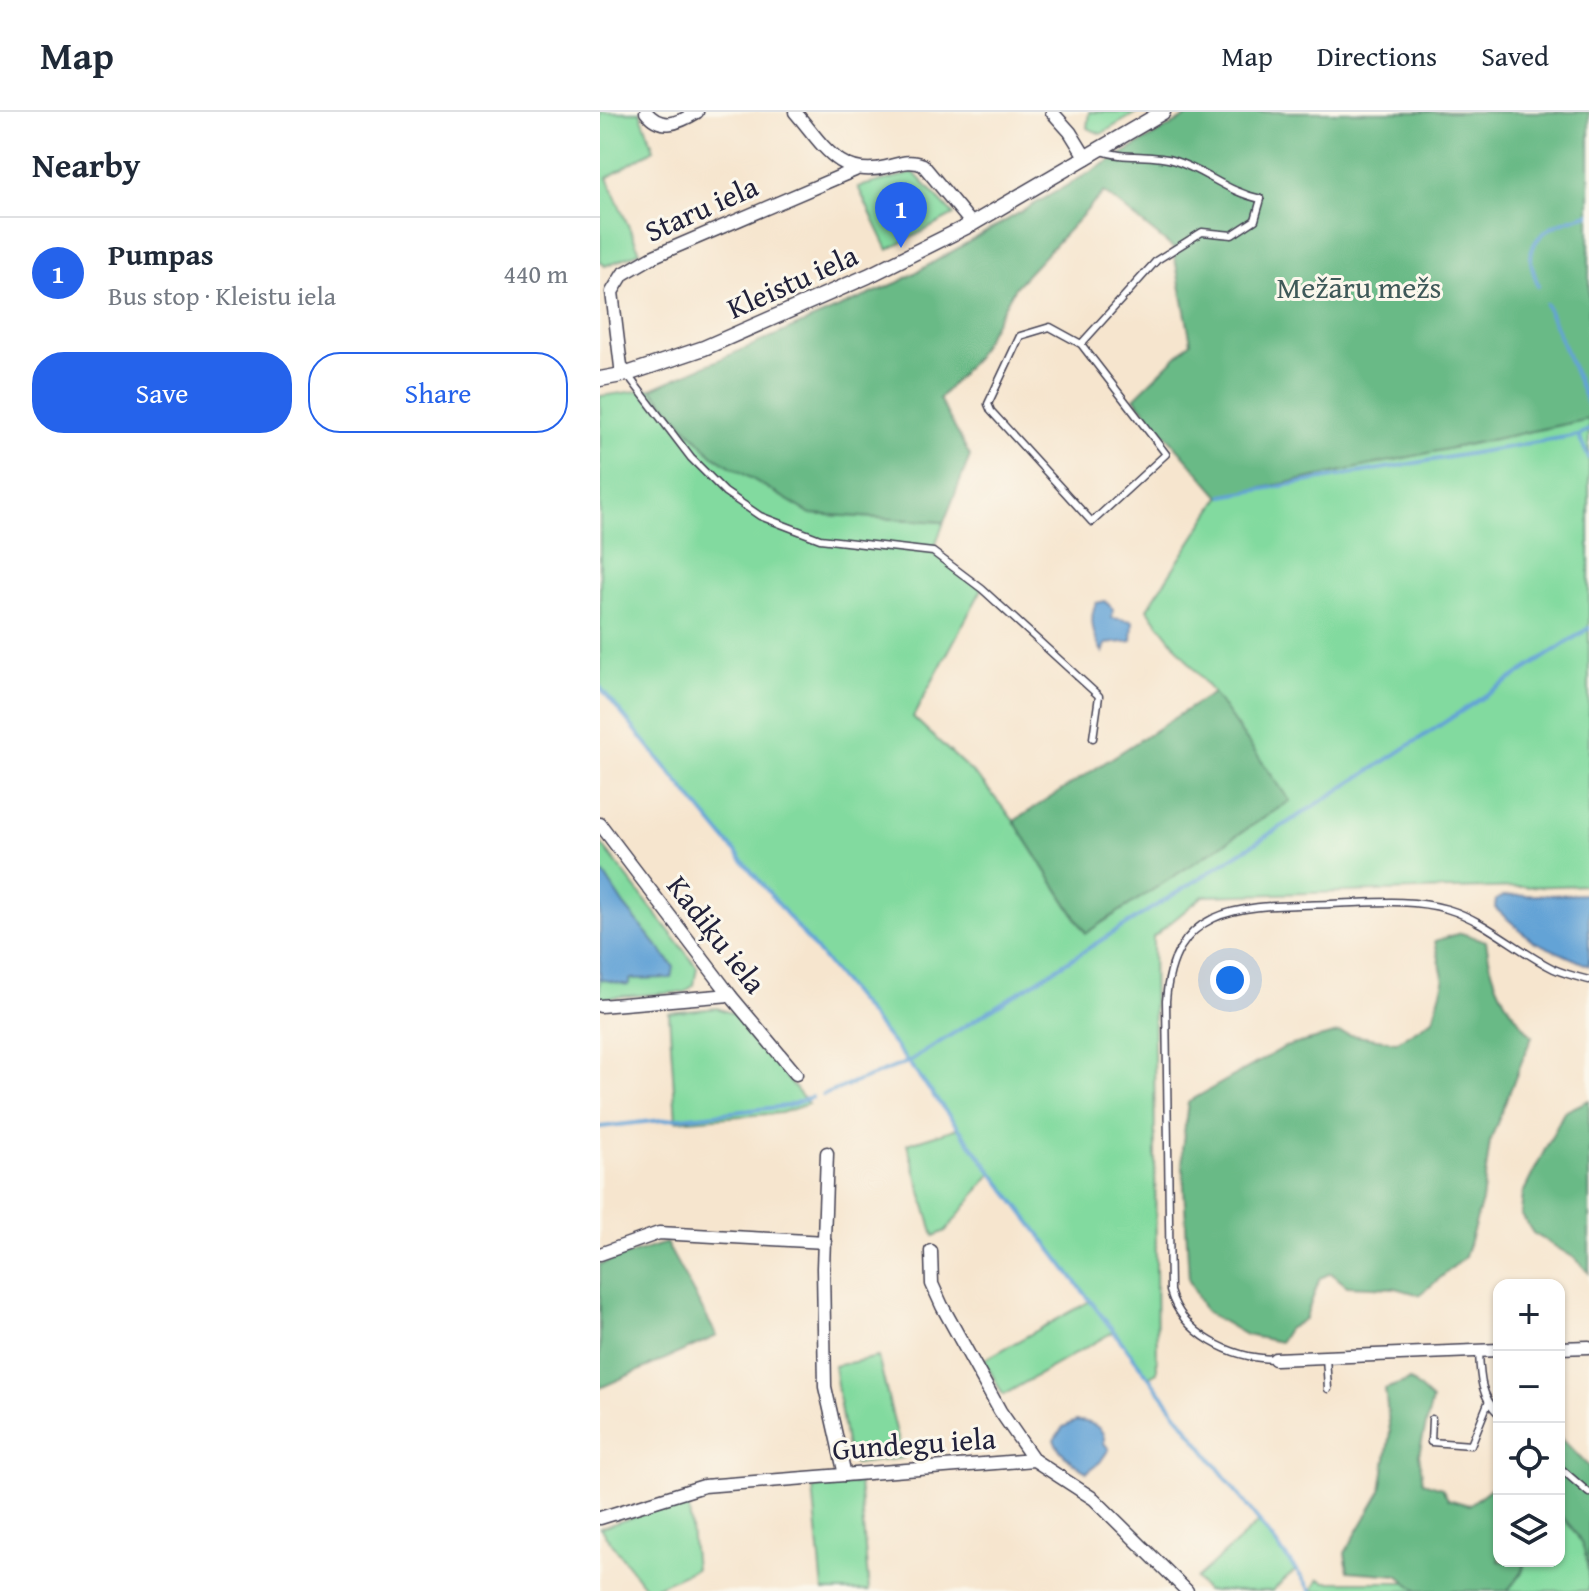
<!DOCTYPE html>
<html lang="en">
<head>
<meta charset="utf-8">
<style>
	body { margin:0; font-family:"Gentium Book Plus",serif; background:#f2f2f3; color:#1f2937 }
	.controls { position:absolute; right:24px; bottom:24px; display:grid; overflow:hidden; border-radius:16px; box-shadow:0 2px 6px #0004 }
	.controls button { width:72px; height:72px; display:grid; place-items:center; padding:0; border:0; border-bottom:2px solid #e0e1e3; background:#fff; color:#1f2937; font:40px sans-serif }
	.you { position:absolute; left:630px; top:868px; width:28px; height:28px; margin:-20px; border:6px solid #fff; border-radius:50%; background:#1a73e8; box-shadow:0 0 0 12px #1a73e833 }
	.badge { display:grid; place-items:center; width:52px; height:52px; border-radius:50%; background:#2563eb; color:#fff; font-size:26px; font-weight:700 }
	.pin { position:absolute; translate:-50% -66px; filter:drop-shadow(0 2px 4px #0008) }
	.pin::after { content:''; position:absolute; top:42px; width:28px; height:24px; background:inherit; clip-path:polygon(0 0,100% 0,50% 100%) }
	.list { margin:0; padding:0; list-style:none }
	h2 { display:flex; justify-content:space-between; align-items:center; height:104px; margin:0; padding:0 32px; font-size:34px }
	h2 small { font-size:26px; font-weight:400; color:#747a83 }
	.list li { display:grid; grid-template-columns:52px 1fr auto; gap:24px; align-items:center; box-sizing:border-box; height:112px; padding:0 32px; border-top:2px solid #e0e1e3 }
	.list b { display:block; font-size:30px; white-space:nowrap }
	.list p { margin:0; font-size:26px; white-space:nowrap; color:#747a83 }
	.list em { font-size:26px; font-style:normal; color:#747a83 }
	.actions { display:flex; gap:16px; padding:24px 32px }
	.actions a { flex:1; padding:18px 0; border:2px solid #2563eb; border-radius:32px; text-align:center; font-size:28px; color:#2563eb }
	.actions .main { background:#2563eb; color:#fff }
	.icon { flex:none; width:44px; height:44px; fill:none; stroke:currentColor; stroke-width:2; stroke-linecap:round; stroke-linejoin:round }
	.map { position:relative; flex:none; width:989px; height:1479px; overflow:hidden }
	header { display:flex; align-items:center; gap:48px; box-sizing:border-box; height:112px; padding:0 40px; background:#fff; border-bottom:2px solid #e0e1e3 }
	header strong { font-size:38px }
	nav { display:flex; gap:44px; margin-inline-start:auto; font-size:28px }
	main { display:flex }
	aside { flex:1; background:#fff }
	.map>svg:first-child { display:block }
	.green { fill:#82da9f; stroke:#527e6d; stroke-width:2 }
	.forest { fill:#69ba86; stroke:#466e60; stroke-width:2 }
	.water { fill:#63a3d6; stroke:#426288; stroke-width:2 }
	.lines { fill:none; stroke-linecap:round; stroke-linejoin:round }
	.stream { stroke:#63a3d6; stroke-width:4 }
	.service-casing { stroke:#423f51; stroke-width:9 }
	.minor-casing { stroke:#423f51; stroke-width:15 }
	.tertiary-casing { stroke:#423f51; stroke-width:17 }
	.service { stroke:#fff; stroke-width:6 }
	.minor { stroke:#fff; stroke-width:12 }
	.tertiary { stroke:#fff; stroke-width:14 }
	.labels { text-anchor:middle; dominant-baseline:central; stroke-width:6; stroke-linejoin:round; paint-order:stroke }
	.street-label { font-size:30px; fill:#22223b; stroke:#fbf7ec }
	.park-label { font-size:30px; fill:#3f5959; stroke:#fbf7ec }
</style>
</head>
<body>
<header>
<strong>Map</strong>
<nav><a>Map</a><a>Directions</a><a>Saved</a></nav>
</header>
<main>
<aside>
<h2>Nearby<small></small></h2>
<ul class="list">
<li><span class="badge">1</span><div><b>Pumpas</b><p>Bus stop · Kleistu iela</p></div><em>440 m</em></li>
</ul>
<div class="actions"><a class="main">Save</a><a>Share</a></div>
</aside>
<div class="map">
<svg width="989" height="1479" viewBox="0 0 989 1479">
	<rect width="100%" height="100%" fill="#fbf7ec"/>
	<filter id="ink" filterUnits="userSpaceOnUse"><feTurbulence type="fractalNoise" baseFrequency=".0125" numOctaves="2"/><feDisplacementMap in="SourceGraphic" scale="16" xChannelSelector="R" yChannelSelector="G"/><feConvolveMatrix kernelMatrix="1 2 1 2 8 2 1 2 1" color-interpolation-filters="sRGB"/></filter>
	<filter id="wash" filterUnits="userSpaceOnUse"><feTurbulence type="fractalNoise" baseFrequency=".006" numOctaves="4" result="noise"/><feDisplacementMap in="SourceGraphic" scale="32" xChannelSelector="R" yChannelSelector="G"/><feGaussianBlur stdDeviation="1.8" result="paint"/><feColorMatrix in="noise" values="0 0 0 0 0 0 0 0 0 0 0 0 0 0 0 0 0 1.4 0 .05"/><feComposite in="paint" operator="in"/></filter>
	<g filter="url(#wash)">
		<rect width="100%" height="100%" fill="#f6e5ce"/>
		<g class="green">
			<path d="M0,0h40l14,37 -47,29 33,74 -35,14 -5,-5z"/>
			<path d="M489,0h49l-37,22 -14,-6z"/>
			<path d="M314,61l40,42 -66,35 -30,-63z"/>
			<path d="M51,277l61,66 99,59 133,8 -11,30 49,37 -69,128 69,65 32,39 71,111 128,-239 -66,-84 73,-112 369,-78v466l-386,11 -50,41 4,435 -9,5 -35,-45 -110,63 -19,-35 106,-59 -98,-128 -46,58 -12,5 -27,-92 51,-16 -50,-66 -308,-375v-291z"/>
			<path d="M0,730l97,125 -3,18 -9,7 -85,6z"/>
			<path d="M117,896l17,6 74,90 -27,9 -105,8 -7,-108z"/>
			<path d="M278,1245l25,101 -48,6 -7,-7 -14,-91z"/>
			<path d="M259,1371l10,108h-46l-10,-103z"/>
			<path d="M88,1387l7,70 -47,22 -48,-63z"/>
			<path d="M959,1402c26,25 30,41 30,77h-82l15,-18 3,-12h34z"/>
			<path d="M659,1410l37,48 -24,21h-66l-10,-12z"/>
			<path d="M719,1467l6,3h82l11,9h-106z"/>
		</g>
		<g class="forest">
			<path d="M595,0h394v307l-369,78 -86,-99 57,-56 -18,-94 -69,-56 -89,95 -40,71 -36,41 31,57 -26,66 -133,-8 -99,-59 -61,-66 248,-107z"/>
			<path d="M613,581l77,108 -204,132 -72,-112z"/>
			<path d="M861,821l25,8c6,44 18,63 46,95l-42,105 -8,60 -17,56 -45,38 -24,-7 -49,-2 -16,-13 -11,5 -15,41 -17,10 -8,13 -34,-7 -41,-24 -16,-31 -7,-131 6,-47 97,-55 53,-14 58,9 37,-23 11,-38 -9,-40z"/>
			<path d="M989,988v173l-13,-14 -43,-26 -12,-19 2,-21 41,-81z"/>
			<path d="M66,1131l51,93 -117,52v-124z"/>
			<path d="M810,1268l22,20 -13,54 4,28 19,6 6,11 21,6 22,-17 8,4v69h26l-3,12 -15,18h-89l-20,-16 -50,-4 -3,-18 36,-62 9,-59 -5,-43z"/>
			<path d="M959,1324l30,31v111c-3,-30 -8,-43 -30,-64z"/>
		</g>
		<g class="water">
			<path d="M505,489l8,8 -1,9 21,3 -1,20 -26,3 -3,9c-9,-14 -15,-34 -7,-50z"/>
			<path d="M4,762l20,31 50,62 -2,11 -41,1 -3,6 -28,-6v-104z"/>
			<path d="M989,782v72l-56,-25 -38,-33 1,-8 7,-4z"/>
			<path d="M476,1309c14,0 30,6 28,22l5,6 -9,13 -13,10c-12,-6 -28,-20 -33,-32l9,-13z"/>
		</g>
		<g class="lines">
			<g class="stream">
				<path d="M938,174c-2,-8 -7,-18 -7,-26 -1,-30 35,-40 58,-46"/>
				<path d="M946,192l43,103"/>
				<path d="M978,323l11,-5"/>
				<path d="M623,384l355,-61 11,23"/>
				<path d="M0,575l308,375 404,529"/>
				<path d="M223,983l85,-33 471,-297 210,-137"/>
				<path d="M0,1015l187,-21 25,-9"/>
			</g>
		</g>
	</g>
	<g filter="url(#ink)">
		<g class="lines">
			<g class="service-casing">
				<g id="service">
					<path d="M481,232l-31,-17 -30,9 -32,68 3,7 101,111 74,-68 -85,-110 76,-84 45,-28 30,3 23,-15 6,-21c-34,-7 -55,-28 -86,-38 -24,-8 -51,-1 -75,-11"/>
					<path d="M27,262l64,84 34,34 35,24 60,23 113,13 49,37 117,107 -6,42"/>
					<path d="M879,1239c1,24 1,45 20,63"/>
					<path d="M726,1245l2,32"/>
					<path d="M674,1247c-43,-1 -91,-24 -104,-68l-4,-290c7,-103 86,-94 165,-97 39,-1 79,-6 116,5 40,12 70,42 107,60 11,5 23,8 35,11"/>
					<path d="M832,1307l-1,23 40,3 17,-42"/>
					<path d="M959,1355l30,26"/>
				</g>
			</g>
			<g class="minor-casing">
				<g id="minor">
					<path d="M46,0c15,19 33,11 51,0"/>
					<path d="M195,0c27,31 44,67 91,55 13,-3 24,-8 37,-2l49,59"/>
					<path d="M452,0l18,20 16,26"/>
					<path d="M27,262l-6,-7 -9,-75 11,-18 31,-18 201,-86"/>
					<path d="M0,712l130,171 66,79"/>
					<path d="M0,894l130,-11"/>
					<path d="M227,1041l-4,115 2,119 20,88"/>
					<path d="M331,1139l1,33 10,22 58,105 34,49"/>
					<path d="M0,1142l59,-21 166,9"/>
					<path d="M959,1236l30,-1"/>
					<path d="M675,1247l224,-9"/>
					<path d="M0,1406l104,-32 330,-26 60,39 93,92"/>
				</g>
			</g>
			<g class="tertiary-casing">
				<path id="tertiary" d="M0,267l27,-5 77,-26 164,-72 104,-52 191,-112"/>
			</g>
			<use href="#service" class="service"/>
			<use href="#minor" class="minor"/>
			<use href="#tertiary" class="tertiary"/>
		</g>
	</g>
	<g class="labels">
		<g class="street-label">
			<text transform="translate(101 96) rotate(-24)">Staru iela</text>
			<text transform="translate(192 169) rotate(-24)">Kleistu iela</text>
			<text transform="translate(117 822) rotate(52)">Kadiķu iela</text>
			<text transform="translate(314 1331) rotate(-4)">Gundegu iela</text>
		</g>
		<g class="park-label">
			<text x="759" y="175">Mežāru mežs</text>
		</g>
	</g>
</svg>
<div class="controls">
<button>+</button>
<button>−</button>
<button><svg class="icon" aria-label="locate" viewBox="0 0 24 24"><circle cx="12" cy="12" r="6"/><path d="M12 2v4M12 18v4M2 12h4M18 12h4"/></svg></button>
<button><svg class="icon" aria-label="layers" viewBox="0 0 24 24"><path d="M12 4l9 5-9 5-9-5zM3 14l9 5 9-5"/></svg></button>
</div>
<div class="you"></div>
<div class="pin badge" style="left:301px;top:136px">1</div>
</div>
</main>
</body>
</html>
